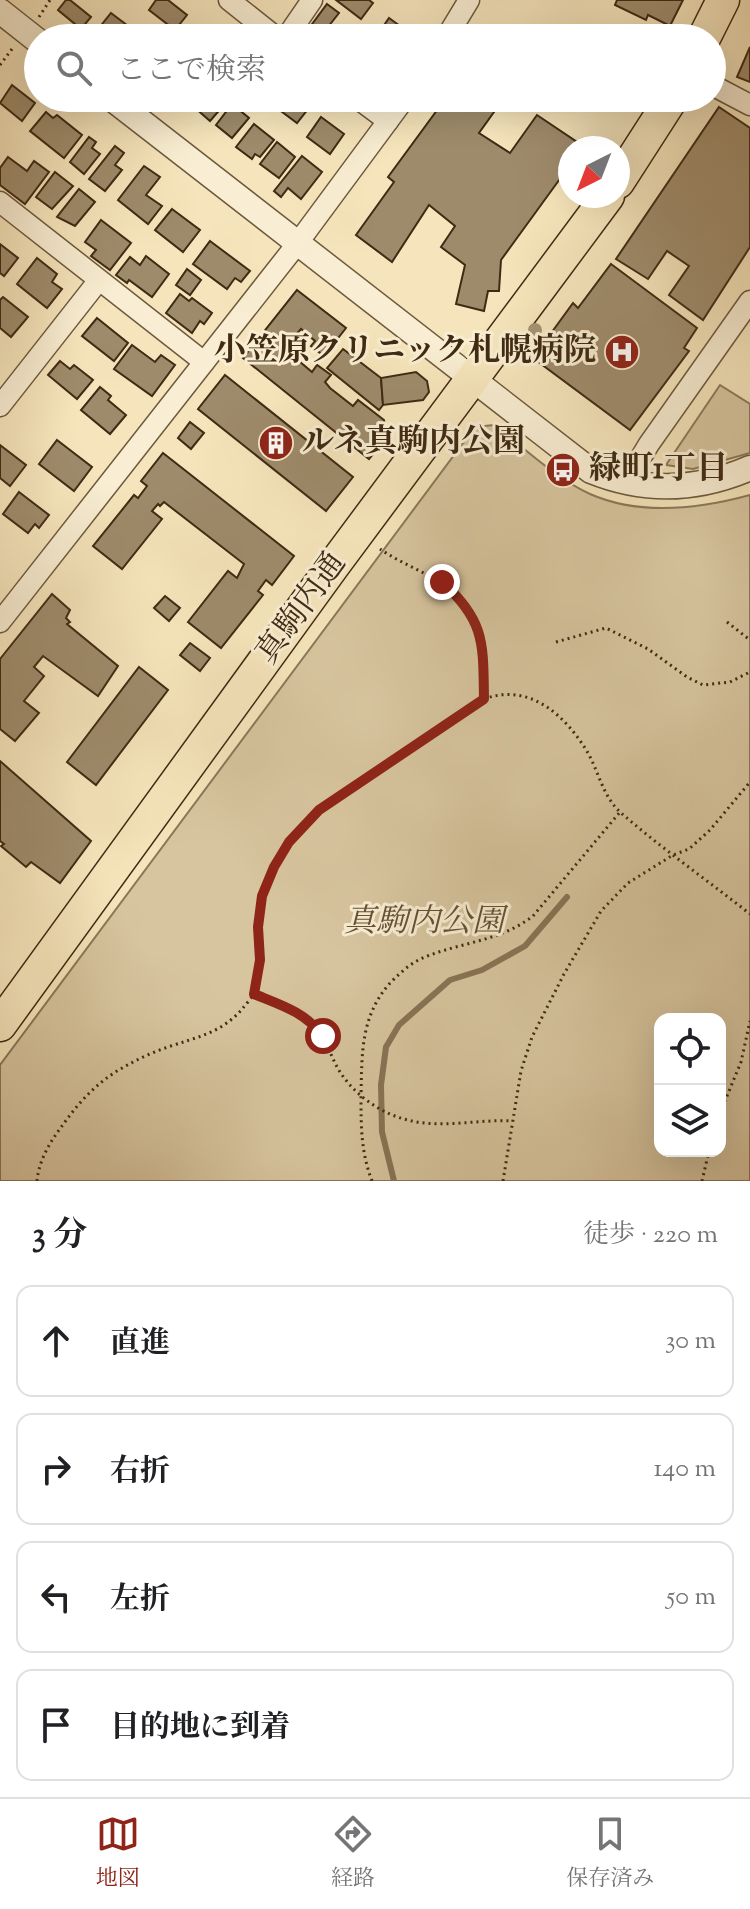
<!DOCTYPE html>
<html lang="ja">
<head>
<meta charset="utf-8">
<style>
	body { margin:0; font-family:"Sorts Mill Goudy","Noto Serif JP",serif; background:#f6f6f6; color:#202124 }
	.controls { position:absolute; right:24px; bottom:24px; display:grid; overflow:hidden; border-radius:16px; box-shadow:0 8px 32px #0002 }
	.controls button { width:72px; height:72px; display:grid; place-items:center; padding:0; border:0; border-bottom:2px solid #e0e0e0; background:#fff; color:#202124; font:40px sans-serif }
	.compass { position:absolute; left:558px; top:136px; width:72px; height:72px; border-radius:50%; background:#fff; box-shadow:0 8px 32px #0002; rotate:222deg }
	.stop { position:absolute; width:24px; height:24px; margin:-18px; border:6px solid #8f2418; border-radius:50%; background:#fff }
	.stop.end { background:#8f2418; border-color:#fff; box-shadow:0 2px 8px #0008 }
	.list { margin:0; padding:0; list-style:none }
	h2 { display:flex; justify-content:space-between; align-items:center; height:104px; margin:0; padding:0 32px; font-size:34px }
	h2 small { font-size:26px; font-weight:400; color:#757577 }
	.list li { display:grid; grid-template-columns:52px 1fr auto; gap:24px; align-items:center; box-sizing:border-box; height:112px; margin:0 16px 16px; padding:0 16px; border:2px solid #e0e0e0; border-radius:16px }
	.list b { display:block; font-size:30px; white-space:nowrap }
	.list em { font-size:26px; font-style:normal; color:#757577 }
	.icon { flex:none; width:44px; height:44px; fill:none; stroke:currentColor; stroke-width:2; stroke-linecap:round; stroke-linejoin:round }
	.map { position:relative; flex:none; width:750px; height:1181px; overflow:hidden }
	.search { position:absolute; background:#fff; box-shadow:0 8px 32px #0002; left:24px; right:24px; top:24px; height:88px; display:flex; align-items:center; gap:20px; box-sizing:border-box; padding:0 28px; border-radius:44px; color:#757577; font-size:30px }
	.sheet { height:616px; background:#fff }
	nav { display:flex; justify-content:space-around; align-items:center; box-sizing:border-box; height:112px; border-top:2px solid #e0e0e0; background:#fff; font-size:22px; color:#757577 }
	nav a { display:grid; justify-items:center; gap:4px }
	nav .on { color:#8f2418 }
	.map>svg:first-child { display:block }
	.green { fill:#d7c59f; stroke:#8b7859; stroke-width:2; fill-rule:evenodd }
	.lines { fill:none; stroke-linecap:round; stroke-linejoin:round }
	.stream { stroke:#887456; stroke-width:6 }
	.building { fill:#9e8b6b; stroke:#3f2a13; stroke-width:2 }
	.minor-casing { stroke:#6d593d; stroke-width:23 }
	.tertiary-casing { stroke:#6d593d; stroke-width:27 }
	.trunk-casing { stroke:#3f2a13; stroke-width:35 }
	.path { stroke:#3f2a13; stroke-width:3; stroke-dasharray:2 4; stroke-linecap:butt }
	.minor { stroke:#f9eed3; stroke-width:20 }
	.tertiary { stroke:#f9eed3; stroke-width:24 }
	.trunk { stroke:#f6e5bc; stroke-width:32 }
	.tree { fill:#a69472 }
	.route { stroke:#8f2418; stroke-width:10 }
	.labels { text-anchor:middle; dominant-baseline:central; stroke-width:6; stroke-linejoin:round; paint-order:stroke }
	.poi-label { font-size:32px; font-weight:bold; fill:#3f2a13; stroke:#f9eed3; text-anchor:start }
	.street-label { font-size:32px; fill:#3f2a13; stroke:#f9eed3 }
	.park-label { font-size:32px; font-style:italic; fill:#655136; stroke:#f9eed3 }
</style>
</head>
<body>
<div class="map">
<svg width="750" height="1181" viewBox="0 0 750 1181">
	<rect width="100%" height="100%" fill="#f6e5bc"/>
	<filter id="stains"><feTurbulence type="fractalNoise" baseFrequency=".0025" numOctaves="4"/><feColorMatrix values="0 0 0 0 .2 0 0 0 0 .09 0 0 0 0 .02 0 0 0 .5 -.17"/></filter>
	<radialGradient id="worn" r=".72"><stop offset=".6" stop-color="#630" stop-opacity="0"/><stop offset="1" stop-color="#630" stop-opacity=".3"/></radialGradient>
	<g class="green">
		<path d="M720,385l30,19v49l-57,16 -27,-4z"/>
		<path d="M494,425c31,23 61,53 96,69 50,22 109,15 160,1v686h-750v-116l475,-638zM660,1019h60v132h-60z"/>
	</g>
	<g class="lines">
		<path class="stream" d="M394,1181l-12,-49 -1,-47 5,-38 13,-22 51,-45 32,-10 43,-24 42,-49"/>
	</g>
	<g class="building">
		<path d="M66,0h4l21,17 -10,12 -23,-19z"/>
		<path d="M156,0h12l19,15 -12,15 -26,-20z"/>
		<path d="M336,0h33l4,3 -12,16z"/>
		<path d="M617,0h66l-13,26 -22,-11 -2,5 -31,-15z"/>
		<path d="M327,4l12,9 -11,14 10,7 -3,4h-27l-4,-3z"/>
		<path d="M111,13l21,16 -7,9h-25l5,-6 -6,-4z"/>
		<path d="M389,18l22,16 -3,4h-25l-5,-4z"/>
		<path d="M201,26l16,12h-25z"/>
		<path d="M750,47v35l-13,-5z"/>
		<path d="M12,85l23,18 -13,18 -22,-18z"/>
		<path d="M202,98h12l9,8 -13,15 -16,-14z"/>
		<path d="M268,98h35l9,6 -15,19 -31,-23z"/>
		<path d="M446,98h58l-25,35 31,20 27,-38 46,31 -13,2v17l-69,95 -2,31h-11l-4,20 -28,-7 9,-39 -24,-18 14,-21 -26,-21 -37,57 -36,-27 38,-53 -6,-5z"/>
		<path d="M232,104l17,14 -17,20 -16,-13z"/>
		<path d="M719,107l31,21v119l-47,73 -34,-25 20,-29 -22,-15 -19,28 -32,-20z"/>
		<path d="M46,112l7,6 4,-3 25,20 -18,23 -34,-27z"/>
		<path d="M321,117l23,17 -14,20 -23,-17z"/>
		<path d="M254,124l20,16 -14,17 -5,-3 -3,5 -16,-12z"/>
		<path d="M89,137l7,5 -4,6 8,6 -16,20 -14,-12z"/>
		<path d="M277,142l18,15 -16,21 -19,-14z"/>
		<path d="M115,146l9,7 -9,12 7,5 -17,21 -16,-12z"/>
		<path d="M302,156l20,16 -21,27 -13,-11 -7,9 -7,-6z"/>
		<path d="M8,157l19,14 7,-10 15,11 -24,32 -25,-19v-17z"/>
		<path d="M144,166l16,11 -14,18 16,11 -14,18 -30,-24z"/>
		<path d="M55,172l18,14 -21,23 -16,-12z"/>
		<path d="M79,189l16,13 -20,24 -18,-9z"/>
		<path d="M172,209l28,21 -17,22 -28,-22z"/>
		<path d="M101,220l30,23 -21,27 -19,-14 5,-6 -11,-8z"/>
		<path d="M210,241l40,30 -9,11 -6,-4 -8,11 -34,-25z"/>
		<path d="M0,244l18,14 -14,18 -4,-3z"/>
		<path d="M146,256l23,18 -17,23 -23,-17 -2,3 -11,-8 14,-18 10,8z"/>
		<path d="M37,258l20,16 -5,8 10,7 -15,19 -30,-24z"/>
		<path d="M611,264l86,64 -13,20 5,3 -59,79 -97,-72 40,-55 5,5z"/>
		<path d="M187,269l14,11 -11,15 -14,-10z"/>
		<path d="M297,290l49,38 -22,28 -13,-10 4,-5 -14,-12 -8,9 5,4 -13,17 4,2 4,-5 19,16 5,-7 14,10 -6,7 5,6 23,18 5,-6 26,20 1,7 -9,10 7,5 -14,17 -126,-101z"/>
		<path d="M180,294l9,7 3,-3 20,15 -8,11 -4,-3 -8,12 -26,-20z"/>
		<path d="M3,297l25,20 -17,20 -11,-9v-28z"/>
		<path d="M97,318l31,25 -14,18 -32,-25z"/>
		<path d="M132,345l23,17 6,-7 14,10 -23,31 -38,-27z"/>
		<path d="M343,349l38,29 2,27 -4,5 -52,-42z"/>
		<path d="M60,361l10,8 4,-4 19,15 -16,19 -29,-24z"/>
		<path d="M416,372l11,9 2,11 -6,8 -40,5 -2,-27z"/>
		<path d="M225,375l128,102 -27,34 -128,-102z"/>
		<path d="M100,387l11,9 -3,4 18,15 -16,19 -29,-24z"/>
		<path d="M190,422l14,11 -13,16 -13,-11z"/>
		<path d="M57,440l35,27 -18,24 -35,-27z"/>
		<path d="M0,445l26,20 -16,21 -10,-8z"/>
		<path d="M163,453l131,103 -22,29 -6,-5 -8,11 5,4 -42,53 -33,-26 40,-51 9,7 7,-14 -80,-62 -4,4 -2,-2 -6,7 10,8 -40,50 -29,-23 41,-51 4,3 9,-12 -6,-5z"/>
		<path d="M19,492l30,23 -10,13 -4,-4 -7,9 -25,-19z"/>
		<path d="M52,594l18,16 -4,8 4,4 -3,2 51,42 -20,30 -55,-40 -9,11 10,9 -20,25 15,12 -24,28 -15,-12v-70z"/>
		<path d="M165,596l15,12 -11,13 -15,-13z"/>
		<path d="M190,643l20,15 -10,13 -20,-16z"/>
		<path d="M139,667l29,23 -72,95 -29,-23z"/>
		<path d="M0,761l91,80 -31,42 -29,-21 -5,5 -25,-21 3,-2 -4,-3z"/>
	</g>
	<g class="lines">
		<g class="minor-casing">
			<g id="minor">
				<path d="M229,0l48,38"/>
				<path d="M286,38l26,-38"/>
				<path d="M446,38l23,-38"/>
				<path d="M712,85l38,20"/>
				<path d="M357,98l31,23"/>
				<path d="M0,202l204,160"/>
				<path d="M0,406l99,-126"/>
				<path d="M626,482l23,-38 101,-143"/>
				<path d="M0,622l297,-378 108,-146"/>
			</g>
		</g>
		<g class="tertiary-casing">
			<g id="tertiary">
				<path d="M0,11l38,30"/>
				<path d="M111,98l480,373c54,22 106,20 159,-3"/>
			</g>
		</g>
		<g class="trunk-casing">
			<g id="trunk">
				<path d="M704,38l19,-38"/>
				<path d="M618,182l54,-84"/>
				<path d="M0,1025l333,-459 275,-370"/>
			</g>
		</g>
		<g class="path">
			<path d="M39,17l11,-17"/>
			<path d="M0,65l12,-16"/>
			<path d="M727,622l23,18"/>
			<path d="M556,642l50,-14 42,21 39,28 16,8 27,-3 20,-10"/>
			<path d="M484,699c46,-17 82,17 104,54 11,20 15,43 32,59 41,36 87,68 130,102"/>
			<path d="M254,994c20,8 44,14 59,30 13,13 17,32 27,48 15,23 41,42 68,48 33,9 70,-1 104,1"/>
			<path d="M720,1113l21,-51 9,-41"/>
			<path d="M37,1181c2,-21 13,-39 25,-55 17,-24 36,-45 62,-59 14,-8 29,-15 44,-20 29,-10 54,-14 75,-39 3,-4 9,-10 11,-15 9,-20 3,-45 4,-67 3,-45 27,-86 61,-116l165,-111c-1,-44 0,-92 -44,-117 -20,-12 -41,-20 -60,-33"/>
			<path d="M372,1181c-11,-29 -11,-54 -11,-84 1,-43 -1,-81 30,-115 10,-10 21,-20 34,-25 37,-15 76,-16 108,-41l87,-104"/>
			<path d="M503,1181l18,-110 11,-34 32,-63 37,-63 27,-28 45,-28 16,-6 21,-19 40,-48"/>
			<path d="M702,1181l7,-30"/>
		</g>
		<use href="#minor" class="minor"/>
		<use href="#tertiary" class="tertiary"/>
		<use href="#trunk" class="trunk"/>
	</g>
	<g class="tree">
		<circle cx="535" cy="330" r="7"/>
		<circle cx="517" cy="354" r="7"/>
	</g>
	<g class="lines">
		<path class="route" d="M323,1036c-18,-24 -42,-31 -69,-42l6,-34 -2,-33 4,-31 12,-29 15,-25 30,-32 165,-111c-1,-54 2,-78 -42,-117"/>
	</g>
	<defs>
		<g id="hospital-disc" transform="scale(1.8)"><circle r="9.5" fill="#8f2418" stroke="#f9eed3"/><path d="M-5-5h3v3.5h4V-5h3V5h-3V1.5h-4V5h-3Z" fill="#fff"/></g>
		<g id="building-disc" transform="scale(1.8)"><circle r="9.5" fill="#8f2418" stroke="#f9eed3"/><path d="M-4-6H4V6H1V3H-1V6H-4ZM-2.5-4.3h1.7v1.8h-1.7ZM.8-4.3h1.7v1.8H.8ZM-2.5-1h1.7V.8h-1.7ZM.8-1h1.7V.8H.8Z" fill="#fff"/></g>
		<g id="bus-disc" transform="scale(1.8)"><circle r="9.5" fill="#8f2418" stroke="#f9eed3"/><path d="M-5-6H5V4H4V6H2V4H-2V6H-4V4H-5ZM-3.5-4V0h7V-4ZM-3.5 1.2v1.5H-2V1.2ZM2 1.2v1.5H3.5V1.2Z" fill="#fff"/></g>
	</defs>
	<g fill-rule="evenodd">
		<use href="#hospital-disc" x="622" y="352"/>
		<use href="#building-disc" x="276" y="443"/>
		<use href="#bus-disc" x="563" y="470"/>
	</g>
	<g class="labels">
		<g class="poi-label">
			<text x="596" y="352" text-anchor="end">小笠原クリニック札幌病院</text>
			<text x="302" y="443">ルネ真駒内公園</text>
			<text x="589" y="470">緑町1丁目</text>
		</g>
		<g class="street-label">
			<text transform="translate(302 609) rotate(-54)">真駒内通</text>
		</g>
		<g class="park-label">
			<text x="424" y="923">真駒内公園</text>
		</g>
	</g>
	<rect width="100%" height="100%" filter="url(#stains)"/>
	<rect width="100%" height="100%" fill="url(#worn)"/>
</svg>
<div class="controls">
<button><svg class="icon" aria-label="locate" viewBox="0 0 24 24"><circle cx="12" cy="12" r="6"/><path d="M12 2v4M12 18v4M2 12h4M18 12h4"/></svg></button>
<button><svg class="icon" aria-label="layers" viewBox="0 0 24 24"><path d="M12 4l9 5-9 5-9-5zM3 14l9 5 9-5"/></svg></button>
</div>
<svg class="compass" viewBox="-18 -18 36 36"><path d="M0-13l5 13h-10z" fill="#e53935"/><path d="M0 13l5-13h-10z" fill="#757577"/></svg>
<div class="stop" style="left:323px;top:1036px"></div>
<div class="stop end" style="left:442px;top:582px"></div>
<div class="search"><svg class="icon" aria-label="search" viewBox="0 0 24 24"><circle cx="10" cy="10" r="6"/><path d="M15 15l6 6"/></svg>ここで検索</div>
</div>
<section class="sheet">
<h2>3 分<small>徒歩 · 220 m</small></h2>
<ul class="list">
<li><svg class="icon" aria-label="ahead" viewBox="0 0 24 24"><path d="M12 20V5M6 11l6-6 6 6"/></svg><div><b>直進</b></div><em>30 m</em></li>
<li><svg class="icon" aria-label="right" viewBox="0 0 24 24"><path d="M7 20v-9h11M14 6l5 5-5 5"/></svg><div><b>右折</b></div><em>140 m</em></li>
<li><svg class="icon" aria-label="left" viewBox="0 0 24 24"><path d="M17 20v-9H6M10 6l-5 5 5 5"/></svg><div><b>左折</b></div><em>50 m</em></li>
<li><svg class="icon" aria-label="arrive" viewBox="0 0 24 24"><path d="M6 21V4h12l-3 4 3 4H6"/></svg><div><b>目的地に到着</b></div></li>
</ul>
</section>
<nav>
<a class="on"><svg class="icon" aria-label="map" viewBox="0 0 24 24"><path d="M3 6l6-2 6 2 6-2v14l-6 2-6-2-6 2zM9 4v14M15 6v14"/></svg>地図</a>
<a><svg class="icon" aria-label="directions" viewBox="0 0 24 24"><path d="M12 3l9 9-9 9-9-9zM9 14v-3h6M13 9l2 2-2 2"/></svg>経路</a>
<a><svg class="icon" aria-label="saved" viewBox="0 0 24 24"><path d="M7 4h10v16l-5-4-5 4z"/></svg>保存済み</a>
</nav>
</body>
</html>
